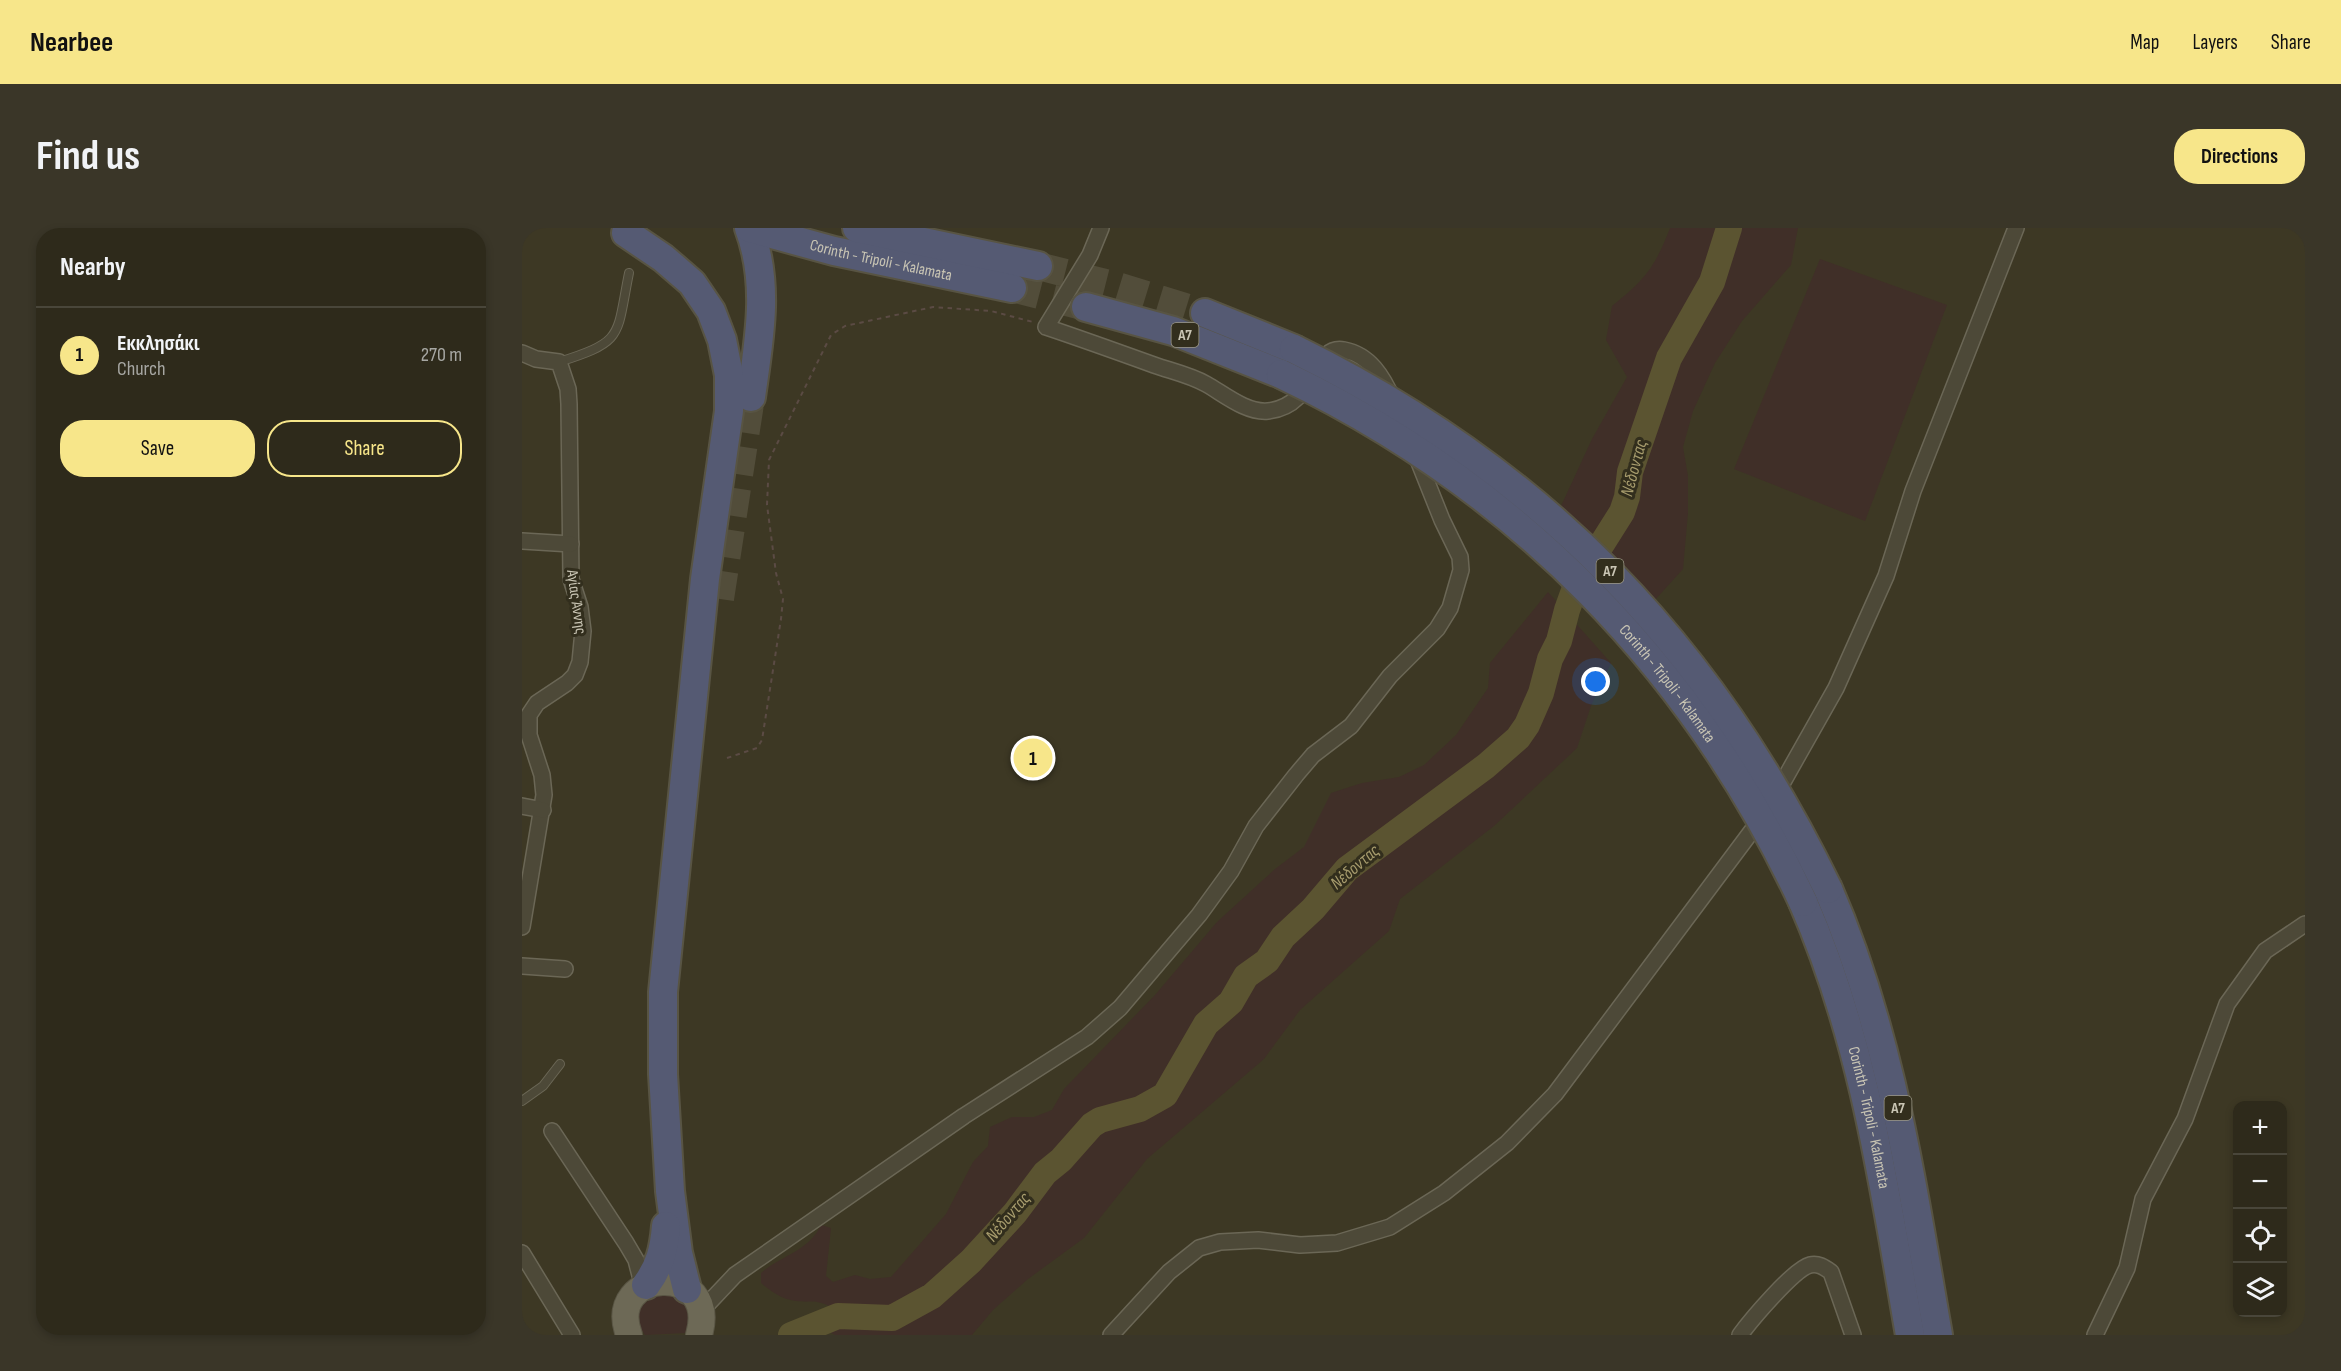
<!DOCTYPE html>
<html lang="en">
<head>
<meta charset="utf-8">
<style>
	body { margin:0; font-family:"Sofia Sans Condensed",sans-serif; background:#3a3628; color:#f1f3f6 }
	.controls { position:absolute; right:18px; bottom:18px; display:grid; overflow:hidden; border-radius:12px; box-shadow:0 3px 9px #0003 }
	.controls button { width:54px; height:54px; display:grid; place-items:center; padding:0; border:0; border-bottom:2px solid #49463a; background:#2e2a1b; color:#f1f3f6; font:30px sans-serif }
	.you { position:absolute; left:1074px; top:454px; width:21px; height:21px; margin:-15px; border:4px solid #fff; border-radius:50%; background:#1a73e8; box-shadow:0 0 0 9px #1a73e833 }
	.badge { display:grid; place-items:center; width:39px; height:39px; border-radius:50%; background:#f7e68a; color:#111; font-size:20px; font-weight:700 }
	.pin { position:absolute; translate:-50% -50%; border:3px solid #fff; box-shadow:0 2px 6px #0006 }
	.list { margin:0; padding:0; list-style:none }
	h2 { display:flex; justify-content:space-between; align-items:center; height:78px; margin:0; padding:0 24px; font-size:26px }
	h2 small { font-size:20px; font-weight:400; color:#a7a7a3 }
	.list li { display:grid; grid-template-columns:39px 1fr auto; gap:18px; align-items:center; box-sizing:border-box; height:96px; padding:0 24px; border-top:2px solid #49463a }
	.list b { display:block; font-size:22px; white-space:nowrap }
	.list p { margin:0; font-size:20px; white-space:nowrap; color:#a7a7a3 }
	.list em { font-size:20px; font-style:normal; color:#a7a7a3 }
	.actions { display:flex; gap:12px; padding:18px 24px }
	.actions a { flex:1; padding:14px 0; border:2px solid #f7e68a; border-radius:24px; text-align:center; font-size:21px; color:#f7e68a }
	.actions .main { background:#f7e68a; color:#111 }
	.icon { flex:none; width:33px; height:33px; fill:none; stroke:currentColor; stroke-width:2; stroke-linecap:round; stroke-linejoin:round }
	.map { position:relative; flex:none; width:1783px; height:1107px; overflow:hidden; border-radius:24px }
	header { display:flex; align-items:center; gap:36px; box-sizing:border-box; height:84px; padding:0 30px; background:#f7e68a; color:#111 }
	header strong { font-size:28px }
	nav { display:flex; gap:33px; margin-inline-start:auto; font-size:21px }
	.intro { display:flex; align-items:center; justify-content:space-between; box-sizing:border-box; height:144px; padding:0 36px }
	h1 { margin:0; font-size:42px }
	.button { padding:15px 27px; border-radius:24px; background:#f7e68a; color:#111; font-size:21px; font-weight:700 }
	main { display:flex; gap:36px; padding:0 36px }
	aside { flex:1; background:#2e2a1b; border-radius:24px; box-shadow:0 3px 9px #0003 }
	.map>svg:first-child { display:block }
	.green { fill:#402f28 }
	.lines { fill:none; stroke-linecap:round; stroke-linejoin:round }
	.river { stroke:#5b5431; stroke-width:26 }
	.motorway-tunnel { stroke:#524d3a; stroke-width:28; stroke-dasharray:28 14; stroke-linecap:butt }
	.service-casing { stroke:#6b6756; stroke-width:10 }
	.minor-casing { stroke:#6b6756; stroke-width:18 }
	.primary-casing { stroke:#595544; stroke-width:28 }
	.motorway-casing { stroke:#585443; stroke-width:32 }
	.path { stroke:#5b4b44; stroke-width:2; stroke-dasharray:4.5 4.5; stroke-linecap:butt }
	.service { stroke:#4d4938; stroke-width:8 }
	.minor { stroke:#4d4938; stroke-width:15 }
	.primary { stroke:#6d6956; stroke-width:26 }
	.motorway { stroke:#555a73; stroke-width:28 }
	.motorway-bridge-casing { stroke:#585443; stroke-width:32; stroke-linecap:butt }
	.motorway-bridge { stroke:#555a73; stroke-width:28 }
	.labels { text-anchor:middle; dominant-baseline:central; stroke-width:6; stroke-linejoin:round; paint-order:stroke }
	.shield { fill:#322e1d; stroke:#9c9887; stroke-width:1.5 }
	.shield-label { font-size:15px; font-weight:bold; fill:#c9c5b4 }
	.street-label { font-size:16px; fill:#c9c5b4; stroke:#322e1d }
	.water-label { font-size:18px; font-style:italic; fill:#a79c6d; stroke:#322e1d }
</style>
</head>
<body>
<header>
<strong>Nearbee</strong>
<nav><a>Map</a><a>Layers</a><a>Share</a></nav>
</header>
<div class="intro"><h1>Find us</h1><a class="button">Directions</a></div>
<main>
<aside>
<h2>Nearby<small></small></h2>
<ul class="list">
<li><span class="badge">1</span><div><b>Εκκλησάκι</b><p>Church</p></div><em>270 m</em></li>
</ul>
<div class="actions"><a class="main">Save</a><a>Share</a></div>
</aside>
<div class="map">
<svg width="1783" height="1107" viewBox="0 0 1783 1107">
	<rect width="100%" height="100%" fill="#3d3824"/>
	<g class="green">
		<path d="M1148,0h128l-7,37 -49,56 -27,42 -22,48 -10,36 5,29v37l-5,56 -29,32 -93,-95 31,-67 35,-62 -21,-37 6,-34c33,-26 43,-39 58,-78z"/>
		<path d="M1298,31l127,46 -82,216 -131,-52z"/>
		<path d="M1026,364l63,71 -20,43 -14,42 -83,78 -94,73 -11,32 -89,79 -36,49 -117,100 -63,79 -56,41 -35,31 -21,25h-137l-8,-4 2,-25c-16,-7 -18,-3 -33,-5 -15,-2 -24,-9 -35,-18v-10c21,-18 48,-22 60,-48l10,3 -5,48 7,6 22,-7 15,4 21,-2 55,-63 27,-52 15,-16 2,-19 22,-10h22l18,-7 12,-21 91,-94 62,-73 58,-53 29,-22 27,-54 31,-10 37,-6 25,-12 32,-30 32,-47 2,-25z"/>
		<path d="M150,1066c14,10 22,21 13,39l-40,2c-19,-24 3,-40 27,-41z"/>
	</g>
	<g class="lines">
		<path class="river" d="M269,1107l47,-19 54,2 40,-22 39,-35 44,-48 30,-40 16,-13 31,-35 8,-5 40,-11 25,-14 41,-71 25,-22 15,-26 21,-15 16,-24 30,-28 34,-40 139,-103 32,-28 9,-13 14,-32 9,-34 9,-18 8,-31 9,-25 46,-73 5,-15 3,-25 39,-114 43,-76 17,-54"/>
		<g class="motorway-tunnel">
			<path d="M516,38l79,20 88,27"/>
			<path d="M490,60l74,19"/>
			<path d="M198,371l31,-202"/>
		</g>
		<g class="service-casing">
			<g id="service">
				<path d="M37,134c66,-21 57,-25 70,-89"/>
				<path d="M0,873l21,-15 17,-22"/>
			</g>
		</g>
		<g class="minor-casing">
			<g id="minor">
				<path d="M579,0l-11,27 -44,72c36,12 72,25 108,38 17,6 36,10 52,19 18,10 40,29 62,27 50,-5 43,-67 76,-61 26,5 39,27 49,50"/>
				<path d="M0,125l14,6 23,3 9,27 1,15 2,175 9,28 3,24 -3,31 -5,13 -8,8 -30,20 -8,12v20l13,40 2,20 -22,132"/>
				<path d="M0,313l49,3"/>
				<path d="M1253,568l61,-108 50,-112 27,-85 103,-263"/>
				<path d="M0,578l21,4"/>
				<path d="M0,738l43,3"/>
				<path d="M30,903l74,112 10,17 7,27"/>
				<path d="M0,1025l50,82"/>
				<path d="M179,1083l34,-36 229,-159 123,-79 33,-29 79,-93 32,-44 25,-45 40,-51 17,-20 38,-29 39,-50 47,-47 13,-21 11,-38 -1,-13 -18,-37 -26,-65"/>
				<path d="M589,1107l58,-63 30,-24 21,-6 38,-2 42,5 37,-2 53,-16 54,-34 63,-50 48,-49 208,-278"/>
				<path d="M1218,1107c11,-15 54,-66 70,-70 8,-2 14,2 21,7l22,63"/>
				<path d="M1573,1107l32,-67 16,-69 42,-80 42,-115 38,-53 40,-27"/>
			</g>
		</g>
		<g class="primary-casing">
			<path id="primary" d="M107,1107c-25,-67 91,-74 70,0"/>
		</g>
		<g class="motorway-casing">
			<g id="motorway">
				<path d="M227,0c21,56 10,112 2,169"/>
				<path id="s1" d="M228,0l84,23 178,37"/>
				<path d="M335,0l181,38"/>
				<path d="M104,5l37,25 29,25 19,28 11,29 7,35v36l-24,168 -42,413v82l7,117 8,62 9,36"/>
				<path d="M564,79l87,24 108,43"/>
				<path d="M683,85l89,36"/>
				<path d="M1306,661c63,145 83,292 110,446"/>
				<path id="s2" d="M1281,674c61,140 81,284 107,433"/>
				<path d="M124,1057c14,-19 18,-35 20,-59"/>
			</g>
		</g>
		<path class="path" d="M205,530l30,-10 5,-8 19,-121 2,-20 -7,-26 -9,-68 2,-45 62,-125 14,-9 88,-19 58,4 42,11"/>
		<use href="#service" class="service"/>
		<use href="#minor" class="minor"/>
		<use href="#primary" class="primary"/>
		<use href="#motorway" class="motorway"/>
		<g class="motorway-bridge-casing">
			<g id="motorway-bridge">
				<path d="M772,121c247,121 415,294 534,540"/>
				<path id="s3" d="M759,146c235,112 412,292 522,528"/>
			</g>
		</g>
		<use href="#motorway-bridge" class="motorway-bridge"/>
	</g>
	<g class="labels">
		<g class="shield">
			<rect x="649.5" y="95" width="27" height="24" rx="4.5"/>
			<rect x="1074.5" y="331" width="27" height="24" rx="4.5"/>
			<rect x="1362.5" y="868" width="27" height="24" rx="4.5"/>
		</g>
		<g class="shield-label">
			<text x="663" y="107">Α7</text>
			<text x="1088" y="343">Α7</text>
			<text x="1376" y="880">Α7</text>
		</g>
		<g class="street-label">
			<text stroke="none"><textPath href="#s1" startOffset="135">Corinth - Tripoli - Kalamata</textPath></text>
			<text transform="translate(54 374) rotate(82)">Αγίας Άννης</text>
			<text stroke="none"><textPath href="#s3" startOffset="500">Corinth - Tripoli - Kalamata</textPath></text>
			<text stroke="none"><textPath href="#s2" startOffset="226">Corinth - Tripoli - Kalamata</textPath></text>
		</g>
		<g class="water-label">
			<text transform="translate(1112 240) rotate(-75)">Νέδoντας</text>
			<text transform="translate(833 639) rotate(-41)">Νέδoντας</text>
			<text transform="translate(486 989) rotate(-50)">Νέδoντας</text>
		</g>
	</g>
</svg>
<div class="controls">
<button>+</button>
<button>−</button>
<button><svg class="icon" aria-label="locate" viewBox="0 0 24 24"><circle cx="12" cy="12" r="6"/><path d="M12 2v4M12 18v4M2 12h4M18 12h4"/></svg></button>
<button><svg class="icon" aria-label="layers" viewBox="0 0 24 24"><path d="M12 4l9 5-9 5-9-5zM3 14l9 5 9-5"/></svg></button>
</div>
<div class="you"></div>
<div class="pin badge" style="left:511px;top:530px">1</div>
</div>
</main>
</body>
</html>
